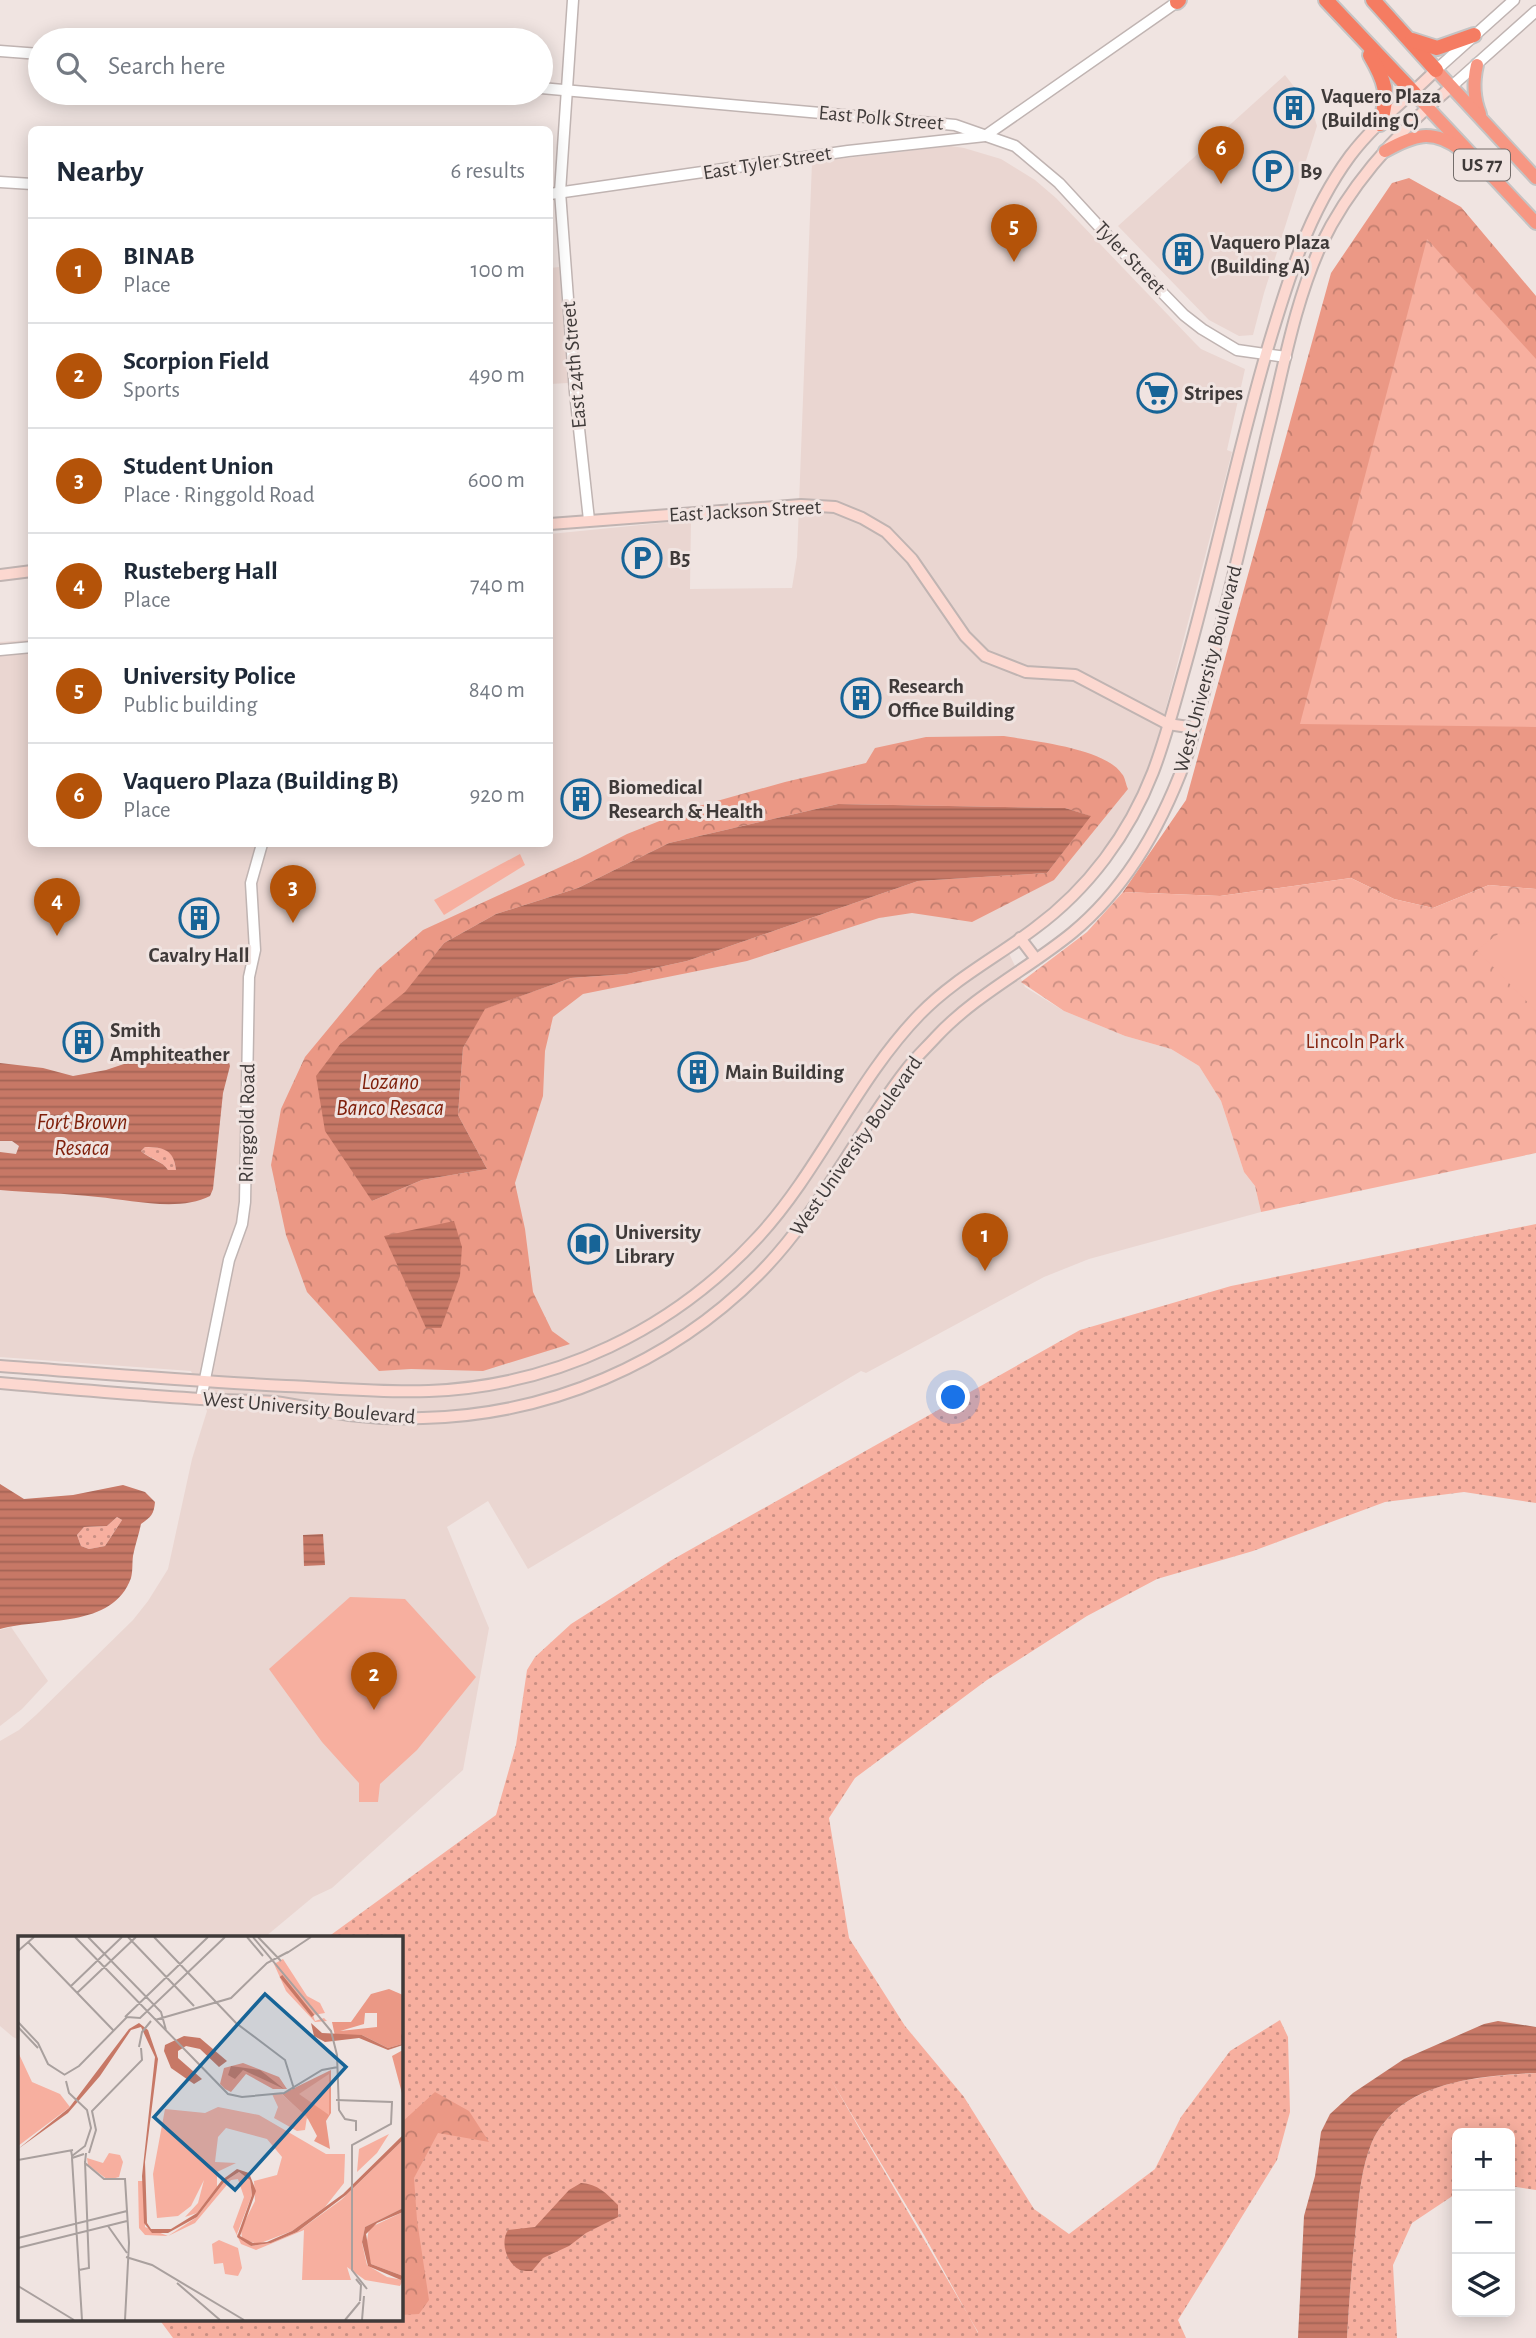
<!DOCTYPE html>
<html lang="en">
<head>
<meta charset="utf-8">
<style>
	body { margin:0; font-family:"Alegreya Sans",sans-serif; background:#f6f6f7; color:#1f2937 }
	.controls { position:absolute; right:21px; bottom:21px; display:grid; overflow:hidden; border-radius:10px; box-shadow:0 4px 18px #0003 }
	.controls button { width:63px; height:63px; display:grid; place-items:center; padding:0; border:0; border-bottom:2px solid #e0e1e3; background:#fff; color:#1f2937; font:35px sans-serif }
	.you { position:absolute; left:954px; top:1398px; width:24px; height:24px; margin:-18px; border:5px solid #fff; border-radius:50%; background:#1a73e8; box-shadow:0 0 0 10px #1a73e833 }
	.badge { display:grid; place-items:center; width:46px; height:46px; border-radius:50%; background:#b45309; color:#fff; font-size:23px; font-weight:700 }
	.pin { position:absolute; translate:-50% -58px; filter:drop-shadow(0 2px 4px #0008) }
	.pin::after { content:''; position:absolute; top:37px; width:24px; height:21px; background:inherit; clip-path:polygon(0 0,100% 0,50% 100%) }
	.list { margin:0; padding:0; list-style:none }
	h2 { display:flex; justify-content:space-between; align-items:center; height:91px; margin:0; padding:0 28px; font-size:30px }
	h2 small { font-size:23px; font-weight:400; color:#747a83 }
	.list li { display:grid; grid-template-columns:46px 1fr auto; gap:21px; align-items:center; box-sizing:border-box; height:105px; padding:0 28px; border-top:2px solid #e0e1e3 }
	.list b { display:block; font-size:26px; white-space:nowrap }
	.list p { margin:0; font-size:23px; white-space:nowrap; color:#747a83 }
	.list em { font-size:23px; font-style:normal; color:#747a83 }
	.icon { flex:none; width:38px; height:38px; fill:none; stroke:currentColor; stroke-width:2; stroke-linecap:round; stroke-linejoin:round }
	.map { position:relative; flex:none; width:1536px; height:2338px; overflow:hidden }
	.search { position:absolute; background:#fff; box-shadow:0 4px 18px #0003; left:28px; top:28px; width:525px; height:77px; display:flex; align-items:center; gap:18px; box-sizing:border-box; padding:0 24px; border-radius:38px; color:#747a83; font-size:26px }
	.panel { position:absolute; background:#fff; box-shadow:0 4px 18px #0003; left:28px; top:126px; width:525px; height:721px; border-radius:10px }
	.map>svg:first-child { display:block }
	.built { fill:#ead6d1 }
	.grass { fill:url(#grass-dots); fill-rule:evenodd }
	.forest { fill:url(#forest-crowns); fill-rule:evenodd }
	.park { fill:url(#park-crowns) }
	.garden { fill:#f7af9f }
	.water { fill:url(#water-rules); fill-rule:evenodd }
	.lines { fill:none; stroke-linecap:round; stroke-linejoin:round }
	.tertiary-casing { stroke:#c0b4b2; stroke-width:13 }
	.secondary-casing { stroke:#c0b4b2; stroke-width:14 }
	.trunk-casing { stroke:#c5c4c4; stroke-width:16 }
	.motorway-casing { stroke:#c5c4c4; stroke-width:18 }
	.tertiary { stroke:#fff; stroke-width:10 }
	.secondary { stroke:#fcd8d0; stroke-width:10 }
	.trunk { stroke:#f79682; stroke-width:12 }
	.motorway { stroke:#f57c62; stroke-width:14 }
	.labels { text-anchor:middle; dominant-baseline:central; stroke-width:6; stroke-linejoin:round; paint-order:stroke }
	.shield { fill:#f0e4e1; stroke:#746d6b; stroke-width:2 }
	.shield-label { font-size:19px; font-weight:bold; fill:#3f3a39 }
	.poi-label { font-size:21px; font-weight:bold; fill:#3f3a39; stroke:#f0e4e1; text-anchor:start }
	.street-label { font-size:21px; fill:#3f3a39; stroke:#f0e4e1 }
	.park-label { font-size:21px; fill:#872713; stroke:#f0e4e1 }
	.water-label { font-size:23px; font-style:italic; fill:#7f1f0a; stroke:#f0e4e1 }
	.inset-river { fill:none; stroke:#c77866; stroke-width:3.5 }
	.inset-road { fill:none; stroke:#a9a09e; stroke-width:2 }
	.view { fill:#176497; fill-opacity:0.15; stroke:#176497; stroke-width:3.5 }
	.inset-edge { fill:none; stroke:#3f3a39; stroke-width:3.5 }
</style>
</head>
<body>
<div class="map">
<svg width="1536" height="2338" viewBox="0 0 1536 2338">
	<defs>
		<pattern id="grass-dots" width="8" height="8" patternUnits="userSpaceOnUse" patternTransform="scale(1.75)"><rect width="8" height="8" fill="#f7af9f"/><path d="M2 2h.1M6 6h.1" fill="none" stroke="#c98f83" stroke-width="1.8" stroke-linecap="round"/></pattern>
		<pattern id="forest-crowns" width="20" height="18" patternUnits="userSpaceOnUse" patternTransform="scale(1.75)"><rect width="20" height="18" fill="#eb9885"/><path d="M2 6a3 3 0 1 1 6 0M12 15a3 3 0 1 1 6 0" fill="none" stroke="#c07d6e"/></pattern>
		<pattern id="park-crowns" width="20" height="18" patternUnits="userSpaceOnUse" patternTransform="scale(1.75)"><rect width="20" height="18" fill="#f7af9f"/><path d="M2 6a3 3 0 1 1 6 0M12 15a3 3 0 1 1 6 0" fill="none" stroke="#c98f83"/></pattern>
		<pattern id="water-rules" width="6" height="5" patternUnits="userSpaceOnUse" patternTransform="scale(1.75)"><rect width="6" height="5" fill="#c77866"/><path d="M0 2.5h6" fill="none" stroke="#a36355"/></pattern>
	</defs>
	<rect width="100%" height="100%" fill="#f0e4e1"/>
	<g class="built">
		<path d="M1285,75l27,35 5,16 -53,167 -11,42 -14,1 -30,-16 -91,-94z"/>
		<path d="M951,146l13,2 37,11 34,21 21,18 138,144 7,7 44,20 -18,81 5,2 -80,310 -27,58 -20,31 -23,28 -28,27 -50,37 21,44 39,24 61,25 46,13 28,17 22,35 23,71 11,14 6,26 -172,47 -45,18 -178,96 -5,-2 -333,198 -40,-68 -41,26 42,101 -26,142 -131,118 -19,9 -48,40h-246v103l-6,-3 -13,-11v-285l19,-11 17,-15 97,-95 15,-19 20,-32 24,-110 15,-48 -16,-40 -191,-14v-715l28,-2 3,-46 1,250h518v-310l141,-14 -1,69 102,-1 5,-31 15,-395z"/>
		<path d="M559,267l9,116 -18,1v-116z"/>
		<path d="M11,1627l37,54 -26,28 -22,17v-96z"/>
	</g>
	<g class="grass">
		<path d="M145,1147c21,1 28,1 31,23h-8c-5,-9 -19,-12 -27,-19z"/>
		<path d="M1536,1224v279l-72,-11 -79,10 -132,49 -96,28 -70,37 -100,64 -132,98 -26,40 20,120 56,88 59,71 70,112 35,25 86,-65 26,-52 49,-66 50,-31 8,17 2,75 -13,48 -99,160 8,18h-1013l-14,-19h242v-382h-73l168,-122 20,-70 11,-75 8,-13 36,-33 99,-63 410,-231 151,-44zM830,2078l94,157 54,98v-1z"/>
		<path d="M117,1517l5,3 -17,26 -16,3 -8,-3 -4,-11 7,-8 23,-1z"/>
		<path d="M1536,2073v117l-26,-4v-53h-53v60l-45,30 -19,42 4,73h-50c2,-38 5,-75 9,-112 3,-28 5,-58 16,-84 6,-14 18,-28 30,-37 38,-27 90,-29 134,-32z"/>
	</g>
	<g class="forest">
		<path d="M1409,178l52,29 75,89v593l-47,-4 -56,23 -39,-9 -43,-21 -131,18 -97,-4 63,-92 145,-527 61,-90z"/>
		<path d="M1004,736c29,5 101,12 118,38 3,3 4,11 6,15l-74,91 -82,42 -60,-9 -33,5 -132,43 -164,33 -30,23 -8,34 -2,45 -28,87 10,46 8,63 19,39 18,13 -87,27 -72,-2 -32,2 -72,-79 -21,-57 -15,-70 10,-56 24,-52 72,-87 46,-40 157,-72 47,-24 65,-26 93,-26 81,-19 9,-15 51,-11zM838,804l227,4 25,8 -43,57 -129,8 -231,80 -60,13 -56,4 -87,31 -21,39 -5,67 29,54 -65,11 -50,21 -31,-158 64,-50 39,-50 52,-29 82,-26 91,-45z"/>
		<path d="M435,2092l34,19 20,31 -51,-9 -24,45 3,42 12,80 -10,14 -18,1v-192z"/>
	</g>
	<g class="park">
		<path d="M1427,239l109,120v368l-236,-3z"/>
		<path d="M1351,878l43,21 39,9 56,-23 47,4v264l-275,59 -6,-26 -11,-14 -23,-71 -22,-35 -28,-17 -46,-13 -61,-25 -43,-29 66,-50 36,-40 97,4z"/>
	</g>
	<g class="garden">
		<path d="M520,854l5,11 -81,50 -10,-15z"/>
		<path d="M1536,920v91l-59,-61 29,-22z"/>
		<path d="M350,1597l55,2 71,78 -59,73 -37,34 -2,18h-19v-19l-37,-41 -53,-73z"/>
	</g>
	<g class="water">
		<path d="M838,804l227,4 26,8 -44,57 -129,8 -231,80 -60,13 -56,4 -86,31 -22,39 -5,67 29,54 -65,11 -50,21 -47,-70 -9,-55 25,-33 64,-51 39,-49 52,-29 82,-26 91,-45z"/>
		<path d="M172,1056h52l4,3 2,7 -7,27 -10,96 -3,7c-30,16 -80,4 -112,1 -33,-4 -66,-4 -98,-7v-38l16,2 3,-8 -7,-5h-12v-78l43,5 30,8 33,-6 30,-10zM145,1147c19,0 29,3 31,23h-8c-5,-9 -19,-11 -27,-19z"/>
		<path d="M454,1221l8,26 -2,29 -19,52h-15l-42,-92z"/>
		<path d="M0,1484l24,15 49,-4 50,-10 22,7 10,10c-1,12 -4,15 -14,22 -2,10 -6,21 -8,32 -1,7 0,15 -2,22 -18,51 -88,39 -131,51zM117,1517l5,3 -17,26 -16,3 -8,-3 -4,-11 7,-8 23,-1z"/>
		<path d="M323,1534l2,31 -21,1 -1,-31z"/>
		<path d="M1498,2021l38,6v46c-44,2 -97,6 -134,32 -12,9 -24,23 -30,37 -11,26 -13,56 -16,84 -4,37 -7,74 -9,112h-49l6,-122 11,-40 6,-44 9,-18 23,-21 51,-34 80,-35z"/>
		<path d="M581,2183c17,1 25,10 37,22v12l-32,16 -17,13 -26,12 -11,13c-4,0 -8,0 -12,-1 -14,-7 -20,-28 -12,-40l27,-3 34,-37z"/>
	</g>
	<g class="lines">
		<g class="tertiary-casing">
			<g id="tertiary">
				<path d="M573,0l-13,192 15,200 14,128"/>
				<path d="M0,51l40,3"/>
				<path d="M1436,70l78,-70"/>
				<path d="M1452,86l84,-75"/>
				<path d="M541,88l414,37 60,21 44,37 58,63 67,69 18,14 35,21 49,7"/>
				<path d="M0,182l32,2"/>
				<path d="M550,194l298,-43 137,-15 192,-134"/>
				<path d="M0,650l32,-3"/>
				<path d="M201,1399l28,-139 13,-36 3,-22 4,-225 6,-27 -4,-67 11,-39"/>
			</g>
		</g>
		<g class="secondary-casing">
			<g id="secondary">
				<path d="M550,524l251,-19 34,2 27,11 24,14 26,27 53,77 20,20 41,16 49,3 93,49 27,4"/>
				<path d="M0,575l32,-4"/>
				<path d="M1020,938l16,21"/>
				<path d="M0,1366c95,7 190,15 286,20 47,2 96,7 143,5 127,-5 244,-61 330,-155 62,-68 97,-156 161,-222 34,-35 77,-57 115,-86 53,-39 94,-94 118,-156 13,-34 22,-70 32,-105 30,-106 52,-214 83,-320 20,-67 40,-134 82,-191 24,-32 58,-58 86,-86"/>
				<path d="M0,1383c67,6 134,12 201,16 25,2 50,1 74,3 25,3 49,10 74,13 24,3 50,4 74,3 126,-3 246,-54 335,-143 60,-60 96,-138 148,-205 9,-12 20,-22 30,-33 39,-42 92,-68 136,-104 57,-47 92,-112 116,-180 29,-106 54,-213 79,-319 16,-63 27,-130 54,-189 29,-61 80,-116 131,-159"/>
			</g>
		</g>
		<g class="trunk-casing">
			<g id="trunk">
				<path d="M1477,65c-4,17 -4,32 3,49"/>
				<path d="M1436,70l100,108"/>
				<path d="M1414,93l122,130"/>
				<path d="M1385,151c29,-16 47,-23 76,-1"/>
			</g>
		</g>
		<g class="motorway-casing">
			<g id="motorway">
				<path d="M1326,0l88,93"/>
				<path d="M1373,0l63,70"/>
				<path d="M1177,2l2,-2"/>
				<path d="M1412,40l25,8 37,-13"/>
				<path d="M1370,55c15,26 20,38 10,69"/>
			</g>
		</g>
		<use href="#tertiary" class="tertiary"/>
		<use href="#secondary" class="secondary"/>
		<use href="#trunk" class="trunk"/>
		<use href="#motorway" class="motorway"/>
	</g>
	<defs>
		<g id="building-ring" transform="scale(2.0125)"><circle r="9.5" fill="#f0e4e1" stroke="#176497" stroke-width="1.5"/><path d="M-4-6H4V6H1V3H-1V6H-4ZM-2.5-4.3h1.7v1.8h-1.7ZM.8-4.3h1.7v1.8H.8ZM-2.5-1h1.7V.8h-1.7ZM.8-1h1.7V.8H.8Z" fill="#176497"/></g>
		<g id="parking-ring" transform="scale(2.0125)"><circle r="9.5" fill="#f0e4e1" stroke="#176497" stroke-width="1.5"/><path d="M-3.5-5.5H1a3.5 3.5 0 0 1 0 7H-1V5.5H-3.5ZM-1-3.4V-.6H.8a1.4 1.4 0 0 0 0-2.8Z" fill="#176497"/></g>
		<g id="supermarket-ring" transform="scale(2.0125)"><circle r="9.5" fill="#f0e4e1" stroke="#176497" stroke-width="1.5"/><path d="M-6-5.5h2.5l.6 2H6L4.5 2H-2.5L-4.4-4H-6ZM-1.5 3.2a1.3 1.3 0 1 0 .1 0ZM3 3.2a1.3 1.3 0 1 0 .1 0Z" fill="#176497"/></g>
		<g id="library-ring" transform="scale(2.0125)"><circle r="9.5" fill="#f0e4e1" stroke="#176497" stroke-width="1.5"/><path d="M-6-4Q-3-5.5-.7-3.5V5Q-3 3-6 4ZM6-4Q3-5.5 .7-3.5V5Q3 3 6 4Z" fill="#176497"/></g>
	</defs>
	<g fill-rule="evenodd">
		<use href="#building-ring" x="1294" y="108"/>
		<use href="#parking-ring" x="1273" y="171"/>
		<use href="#building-ring" x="1183" y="254"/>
		<use href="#supermarket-ring" x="1157" y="393"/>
		<use href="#parking-ring" x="642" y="558"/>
		<use href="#building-ring" x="861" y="698"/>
		<use href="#building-ring" x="581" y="799"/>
		<use href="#building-ring" x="199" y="918"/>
		<use href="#building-ring" x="83" y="1042"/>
		<use href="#building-ring" x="698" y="1072"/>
		<use href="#library-ring" x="588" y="1244"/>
	</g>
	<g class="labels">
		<rect class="shield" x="1454" y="149.5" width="56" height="31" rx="5"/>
		<g class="shield-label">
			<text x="1482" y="165">US 77</text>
		</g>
		<g class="poi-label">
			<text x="1321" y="96">Vaquero Plaza<tspan x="1321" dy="24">(Building C)</tspan></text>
			<text x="1300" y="171">B9</text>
			<text x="1210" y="242">Vaquero Plaza<tspan x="1210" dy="24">(Building A)</tspan></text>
			<text x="1184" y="393">Stripes</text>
			<text x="669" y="558">B5</text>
			<text x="888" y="686">Research<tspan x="888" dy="24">Office Building</tspan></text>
			<text x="608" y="787">Biomedical<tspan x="608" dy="24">Research &amp; Health</tspan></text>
			<text x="199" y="955" text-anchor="middle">Cavalry Hall</text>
			<text x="110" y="1030">Smith<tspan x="110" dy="24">Amphiteather</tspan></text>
			<text x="725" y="1072">Main Building</text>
			<text x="615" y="1232">University<tspan x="615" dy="24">Library</tspan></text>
		</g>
		<g class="street-label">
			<text transform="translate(881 118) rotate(5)">East Polk Street</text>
			<text transform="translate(767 163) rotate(-9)">East Tyler Street</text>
			<text transform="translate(1130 258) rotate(46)">Tyler Street</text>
			<text transform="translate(574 365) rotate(-95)">East 24th Street</text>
			<text transform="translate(745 511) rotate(-3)">East Jackson Street</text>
			<text transform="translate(1208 669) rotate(-75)">West University Boulevard</text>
			<text transform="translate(247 1123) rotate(-89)">Ringgold Road</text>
			<text transform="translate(856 1146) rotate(-55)">West University Boulevard</text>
			<text transform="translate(309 1408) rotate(5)">West University Boulevard</text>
		</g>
		<g class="park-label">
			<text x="1355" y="1041">Lincoln Park</text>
		</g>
		<g class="water-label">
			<text x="390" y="1082">Lozano<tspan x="390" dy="26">Banco Resaca</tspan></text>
			<text x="82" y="1122">Fort Brown<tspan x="82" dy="26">Resaca</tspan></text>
		</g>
	</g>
	<g transform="translate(18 1936)">
		<rect width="385" height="385" fill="#f0e4e1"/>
		<path d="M265,23l24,37 13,7 5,10 -12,2 2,6 9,-3 3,3 -12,1 -29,-31 -12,-27zM0,116l14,30 28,12 10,13 -52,39zM200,171l41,8 67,39h19l-1,29 -19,24 -33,24 -34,13 -16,-5 -1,-10 14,-28 -1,-20 23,-6 5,-18 -15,-18 -41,-11 -8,9 -3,25 21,1 -19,9v15l-20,26 -12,4 13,-14 6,-23 -13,26 -13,10 -21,2 -4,-44 12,-65 40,4zM371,198l-12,19 -20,19 2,-23zM385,204v68l-38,19 -3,16 5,22 20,12 16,3 -3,6 -35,-6 -18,-13 4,13h-49l2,-50 -48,20 -15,-6 -8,-17 11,-30 -6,-18 -7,1 -36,43 -27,13 29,-19 28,-36 14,-9 11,8 2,15 -15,39 14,12 20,-3 26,-11 44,-32z" fill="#f7af9f"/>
		<path d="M371,53l14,6 -1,49 -14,4 -26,-13 -27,1 -3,-14h19l20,-28zM347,77h12v14l-37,4 24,-7zM385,114v47l-11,-41zM225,127l36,14 8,12h-14l-27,-15 -15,18 -6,-3 -5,-5 4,-16zM313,134v43l-5,8 4,28 -16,-8 3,-5 -9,-17 -26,-25z" fill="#eb9885" fill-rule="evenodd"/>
		<path d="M201,304l19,8 4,20 -4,8 -13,-2 -2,-11 -9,1 -2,-20z" fill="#f7af9f"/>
		<path d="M311,138v41l-30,-21zM254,158h10l25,23 -2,13 -8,1 -23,-13 4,-11zM91,217l11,2 3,7 -4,15 -11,3 -20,-15 -1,-7 16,5zM120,245h5l2,9v37l23,9 -23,-1 -6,-7zM385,276v64l-32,-12 -5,-17 3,-19z" fill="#f7af9f"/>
		<path d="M121,87l9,7 10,29 -13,103 2,61 4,6h20l26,-16 25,-33 15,-11 12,4 7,18 -16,45 13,7 14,-1 25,-11 51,-37 60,-59v5l-57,55 -49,37 -26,11 -20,3 -14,-9 15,-42 -2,-15 -11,-8 -14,9 -28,36 -29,16h-16l-8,-10 -2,-47 13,-119 -14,-30 -10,3 -31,46 -32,37 -50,36 51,-41 60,-79zM293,87l11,10 40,2 26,13 14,-4 -1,-8 2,-5v14l-15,5 -29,-12 -34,4 -11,-6zM166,100l16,2 27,23 -8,6 -19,-18 -14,-3 -8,5v7l24,21 -8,5 -23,-16 -7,-17 1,-6zM213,130l29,4 24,19 -41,-19 -8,9 -7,-4zM385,272v4l-26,11 -11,11 5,30 32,12 -2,4 -33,-14 -6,-24 3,-15z" fill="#c77866"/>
		<path class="inset-river" d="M263,40l32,40"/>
		<path class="inset-road" d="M57,1l153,157 14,3 42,-4 38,-23 16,-3M70,1l73,75 5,18M110,1l66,69M136,1l82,86 49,37 9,29M229,1l16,19M235,1l78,94 6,24 2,55 6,9 11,2v10M240,1l23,24M10,6l85,88M0,15l16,-14M269,17l24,-16M53,50l51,-49M59,57l59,-56M107,81l83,-80M137,84l76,-22 36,-35 21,-11M0,86l20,21 10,21 17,11M0,91l20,21M121,111l3,-15 9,-11M46,139l15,-9 48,-49 13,1 85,-81M48,145l3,12 18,17 4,18 -6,18 -13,10 -1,-6M318,164l56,2 -1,22 -39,21v125l15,19M68,217l-1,10 19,16h21l4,64 -4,77M71,217l7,-23 -4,-19 50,-51 -1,-12M0,224l55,-10M90,290l19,27M0,302l109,-27M0,312l109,-27M108,321l26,8 92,55M61,334l10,-2 -4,-107M338,343l5,6 -1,16M159,347l43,37M0,350l56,34M64,384l-10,-162 12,-4M327,384l15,-18M344,384l2,-24"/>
		<path class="view" d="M247,58l81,73 -111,123 -81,-73z"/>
		<rect width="385" height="385" class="inset-edge"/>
	</g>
</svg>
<div class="controls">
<button>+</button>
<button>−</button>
<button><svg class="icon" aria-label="layers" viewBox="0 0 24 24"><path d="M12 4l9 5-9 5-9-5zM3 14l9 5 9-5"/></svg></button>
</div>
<div class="you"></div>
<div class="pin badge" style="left:985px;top:1271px">1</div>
<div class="pin badge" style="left:374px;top:1710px">2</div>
<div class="pin badge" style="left:293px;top:923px">3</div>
<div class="pin badge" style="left:57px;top:936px">4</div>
<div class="pin badge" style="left:1014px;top:262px">5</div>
<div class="pin badge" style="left:1221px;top:184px">6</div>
<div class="search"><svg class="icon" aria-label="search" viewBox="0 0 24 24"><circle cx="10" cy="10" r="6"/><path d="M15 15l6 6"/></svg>Search here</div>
<section class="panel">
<h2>Nearby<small>6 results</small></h2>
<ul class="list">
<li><span class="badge">1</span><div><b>BINAB</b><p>Place</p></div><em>100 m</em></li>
<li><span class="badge">2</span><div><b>Scorpion Field</b><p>Sports</p></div><em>490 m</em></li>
<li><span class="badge">3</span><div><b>Student Union</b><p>Place · Ringgold Road</p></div><em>600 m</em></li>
<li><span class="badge">4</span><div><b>Rusteberg Hall</b><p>Place</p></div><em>740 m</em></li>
<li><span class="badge">5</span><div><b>University Police</b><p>Public building</p></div><em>840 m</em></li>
<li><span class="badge">6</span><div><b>Vaquero Plaza (Building B)</b><p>Place</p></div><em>920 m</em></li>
</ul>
</section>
</div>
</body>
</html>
